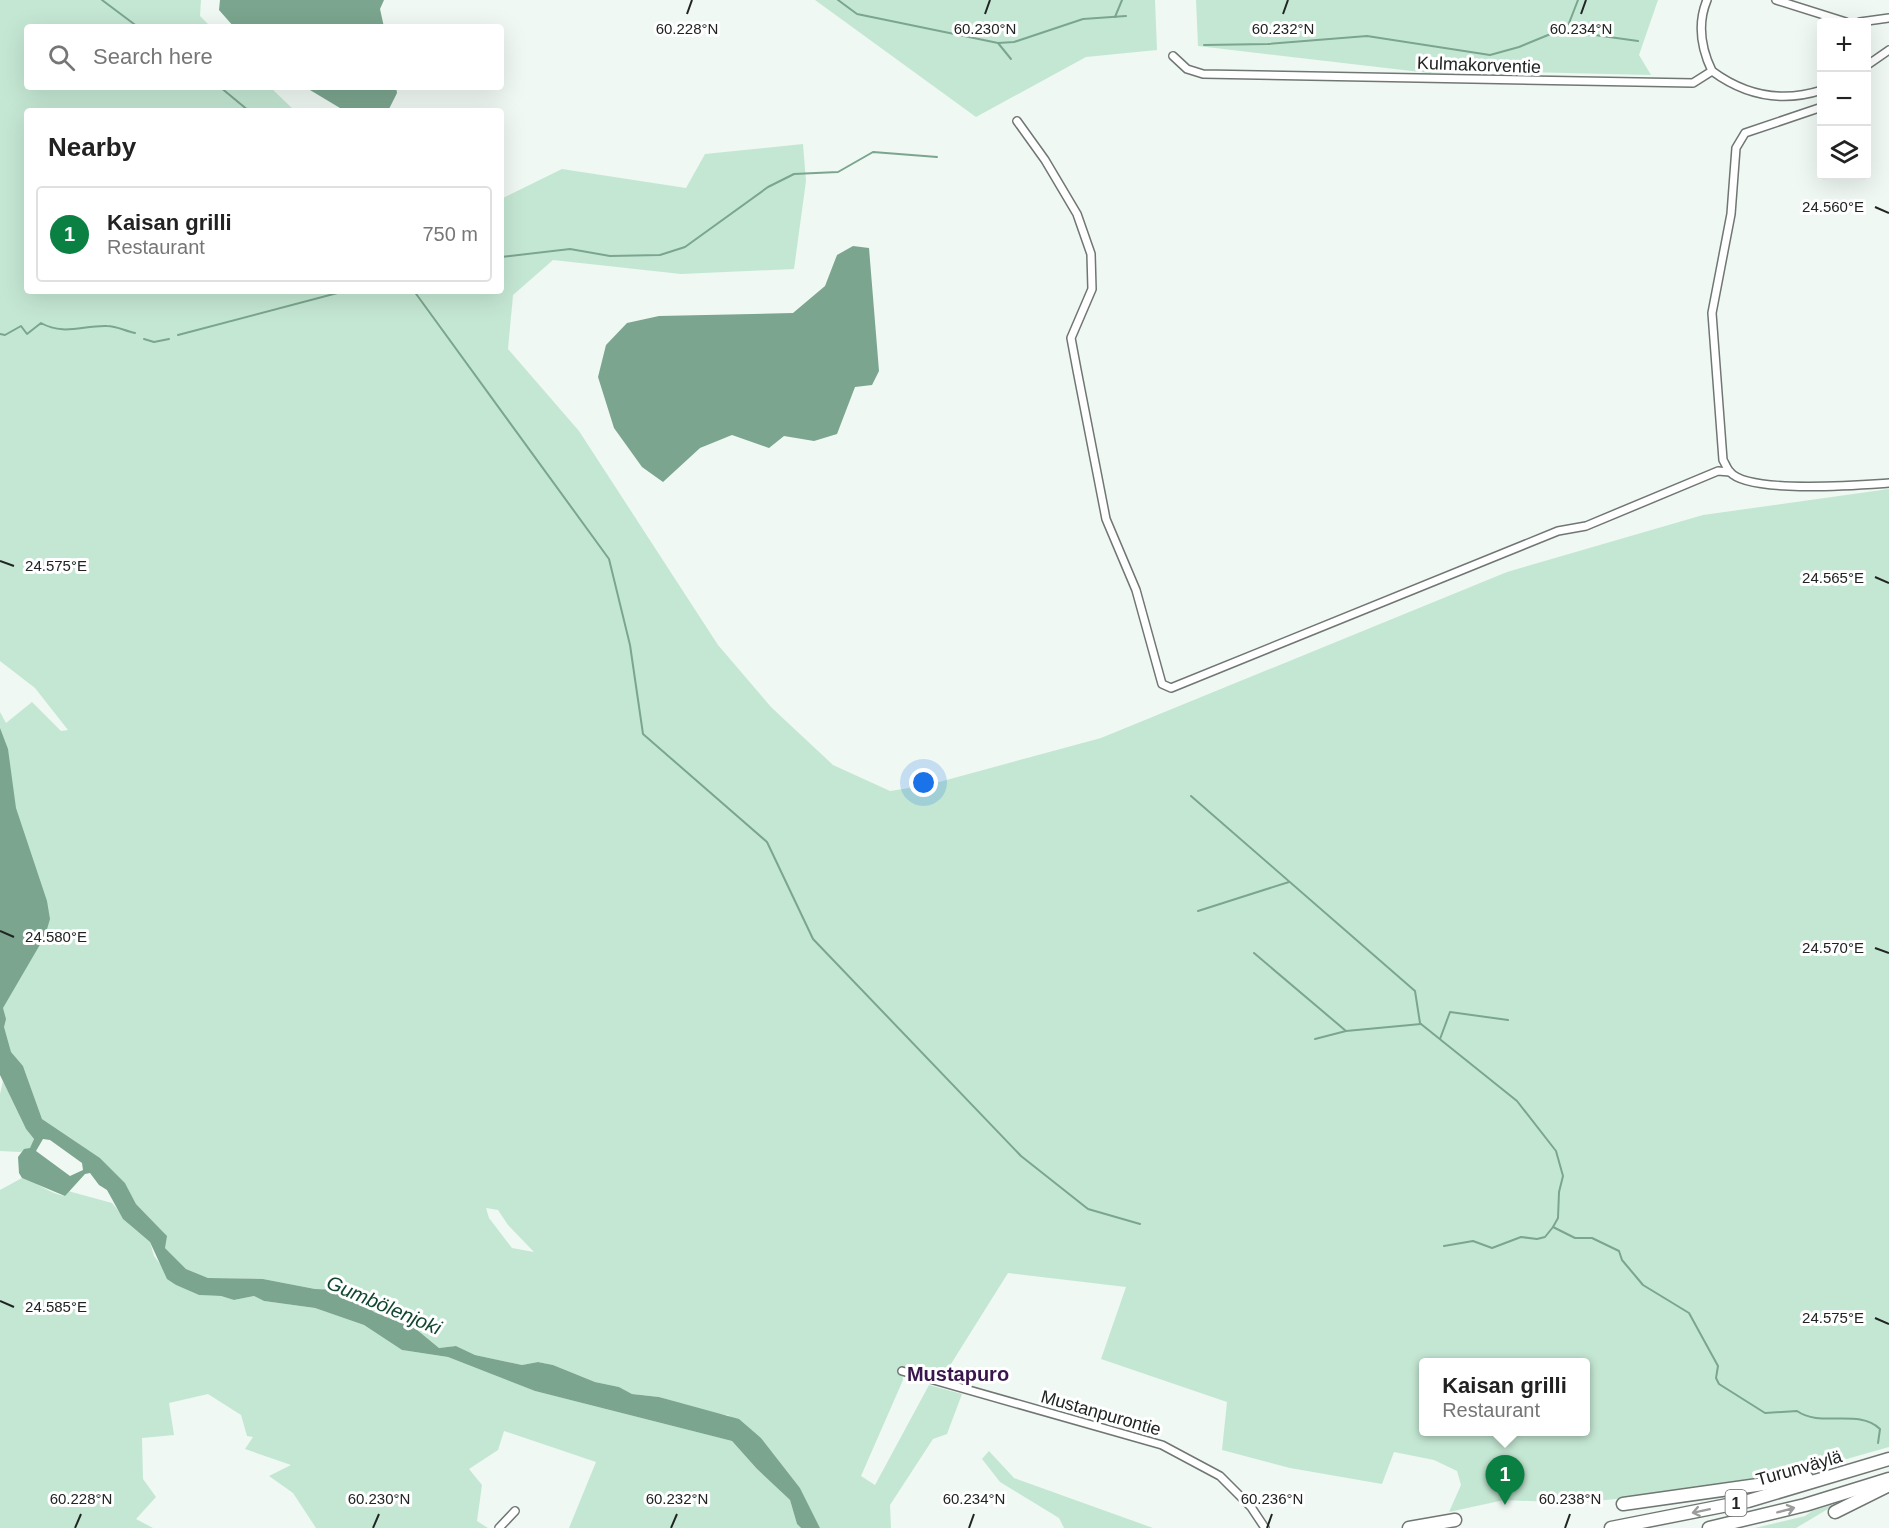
<!DOCTYPE html>
<html lang="en">
<head>
<meta charset="utf-8">
<style>
	body { margin:0; font-family:Arial,sans-serif; background:#f2f2f2; color:#222 }
	.controls { position:absolute; right:18px; top:18px; display:grid; overflow:hidden; border-radius:6px; box-shadow:0 6px 24px #0002 }
	.controls button { width:54px; height:54px; display:grid; place-items:center; padding:0; border:0; border-bottom:2px solid #e0e0e0; background:#fff; color:#222; font:30px sans-serif }
	.you { position:absolute; left:924px; top:783px; width:21px; height:21px; margin:-15px; border:4px solid #fff; border-radius:50%; background:#1a73e8; box-shadow:0 0 0 9px #1a73e833 }
	.badge { display:grid; place-items:center; width:39px; height:39px; border-radius:50%; background:#0b8043; color:#fff; font-size:20px; font-weight:700 }
	.pin { position:absolute; translate:-50% -50px; filter:drop-shadow(0 2px 3px #0008) }
	.pin::after { content:''; position:absolute; top:32px; width:21px; height:18px; background:inherit; clip-path:polygon(0 0,100% 0,50% 100%) }
	.popup { position:absolute; left:1419px; top:1358px; width:171px; height:78px; box-sizing:border-box; display:grid; place-content:center; border-radius:6px; background:#fff; filter:drop-shadow(0 2px 4px #0005); font-size:20px; white-space:nowrap; color:#767676 }
	.popup b { font-size:22px; color:#222 }
	.popup::after { content:''; position:absolute; left:50%; top:100%; margin-left:-12px; border:12px solid transparent; border-top-color:#fff }
	.list { margin:0; padding:0; list-style:none }
	h2 { display:flex; justify-content:space-between; align-items:center; height:78px; margin:0; padding:0 24px; font-size:26px }
	h2 small { font-size:20px; font-weight:400; color:#767676 }
	.list li { display:grid; grid-template-columns:39px 1fr auto; gap:18px; align-items:center; box-sizing:border-box; height:96px; margin:0 12px 12px; padding:0 12px; border:2px solid #e0e0e0; border-radius:6px }
	.list b { display:block; font-size:22px; white-space:nowrap }
	.list p { margin:0; font-size:20px; white-space:nowrap; color:#767676 }
	.list em { font-size:20px; font-style:normal; color:#767676 }
	.icon { flex:none; width:33px; height:33px; fill:none; stroke:currentColor; stroke-width:2; stroke-linecap:round; stroke-linejoin:round }
	.map { position:relative; flex:none; width:1889px; height:1528px; overflow:hidden }
	.search { position:absolute; background:#fff; box-shadow:0 6px 24px #0002; left:24px; top:24px; width:480px; height:66px; display:flex; align-items:center; gap:15px; box-sizing:border-box; padding:0 21px; border-radius:6px; color:#767676; font-size:22px }
	.panel { position:absolute; background:#fff; box-shadow:0 6px 24px #0002; left:24px; top:108px; width:480px; height:186px; border-radius:6px }
	.map>svg:first-child { display:block }
	.green { fill:#c4e7d3; fill-rule:evenodd }
	.water { fill:#7ba58e; fill-rule:evenodd }
	.lines { fill:none; stroke-linecap:round; stroke-linejoin:round }
	.stream { stroke:#7ba58e; stroke-width:2 }
	.street-casing { stroke:#707773; stroke-width:10 }
	.highway-casing { stroke:#707773; stroke-width:15 }
	.street { stroke:#fff; stroke-width:7 }
	.highway { stroke:#fff; stroke-width:12 }
	.oneway { stroke:#9b9c9c }
	.ticks { fill:none; stroke:#202422; stroke-width:2 }
	.labels { text-anchor:middle; dominant-baseline:central; stroke-width:6; stroke-linejoin:round; paint-order:stroke }
	.shield { fill:#fff; stroke:#636664; stroke-width:1.5 }
	.shield-label { font-size:16px; font-weight:bold; fill:#202422 }
	.street-label { font-size:18px; fill:#202422; stroke:#fff }
	.water-label { font-size:20px; font-style:italic; fill:#114730; stroke:#fff }
	.neighbourhood-label { font-size:20px; font-weight:bold; fill:#39174e; stroke:#fff }
	.ticks-label { font-size:15px; text-anchor:middle; fill:#202422; stroke:#fff; stroke-width:6; stroke-linejoin:round; paint-order:stroke }
</style>
</head>
<body>
<div class="map">
<svg width="1889" height="1528" viewBox="0 0 1889 1528">
	<rect width="100%" height="100%" fill="#eff8f3"/>
	<g class="green">
		<path d="M0,0h201l-1,16 11,11h-184v60h243l25,24h-268v180h474v-92l61,-30 124,19 19,-34 98,-10 3,37 -12,88 -113,5 -128,-14 -40,35 -5,54 71,82 139,214 53,62 62,58 57,26 38,-6 173,-47 406,-166 196,-57 186,-26v958l-99,28 -133,20 -82,8 -71,-3 -55,12 12,-27 -4,-14 -23,-11 -40,-8 -12,32 -92,-16 -68,-18 5,-48 -126,-43 25,-72 -118,-14 -69,110 -37,-11 1,8 -42,96 14,9 54,-100 33,9 -15,40 -14,5 -43,66 1,23h-71l-20,-40 -39,-50 -33,-23 -14,-1 -55,-17 -27,-3 -13,-7 -24,-5 -42,-17 -15,-3 -16,3 -47,-10 -19,-9 -17,2 -23,-19 -42,-17 -12,-11 -21,-11 -26,-1 -52,-10 -55,-1 -22,-9 -21,-21 -1,-15 -28,-29 -11,-21 -25,-25 -58,-39 -19,-53 -23,-25v-329l6,11 26,-21 29,29 7,-1 -33,-42 -35,-27zM486,1208l12,2 10,15 26,27 -22,-4 -23,-30zM1424,1362h162v70h-162z"/>
		<path d="M815,0h340l2,50 -71,7 -110,60z"/>
		<path d="M1196,0h462l-19,55 12,20 -163,-4 -59,2 -231,-27z"/>
		<path d="M3,1081l23,48 8,10 -4,10 -10,3 -20,-1v-57z"/>
		<path d="M22,1178c15,4 28,16 43,18l3,-5 44,12 18,22 20,17 4,14 22,29 23,10 22,1 13,4 20,-4 10,5 51,7 49,17 38,25 46,7 87,34 197,50 25,28 33,31 7,24 4,4h-232l27,-66 -92,-31 -6,19 -29,19 13,16 -5,36 11,7h-172l-23,-35 -24,-17 22,-11 -46,-16 8,-12 -6,-1 -6,-21 -33,-21 -39,9 5,32 -32,3 1,41 13,18 -20,22 17,9h-153v-338z"/>
		<path d="M989,1451l25,27 139,50h-89l-5,-10 -59,-36 -18,-23z"/>
		<path d="M1838,1503l-42,25h-41l50,-12 7,-5z"/>
	</g>
	<g class="water">
		<path d="M220,0h164l-4,9 4,18h-150l-15,-17z"/>
		<path d="M305,87h91l1,6 -9,18h-43z"/>
		<path d="M853,246l16,2 10,123 -7,14 -17,2 -18,47 -23,7 -30,-5 -15,12 -37,-13 -32,13 -37,34 -21,-15 -28,-39 -16,-51 8,-32 21,-22 32,-7 134,-3 32,-27 12,-31z"/>
		<path d="M0,728l8,21 8,59 31,93 3,18 -5,17 -42,72 3,11 -2,8 7,25 12,14 19,53 58,39 25,25 11,21 31,32 -2,12 21,21 22,9 55,1 52,10 26,1 21,11 12,11 42,17 23,19 17,-2 19,9 47,10 16,-3 15,3 42,17 24,5 13,7 27,3 80,22 22,19 39,50 20,40h-19l-4,-4 -7,-24 -33,-31 -25,-28 -197,-50 -87,-34 -46,-7 -38,-25 -49,-17 -51,-7 -10,-5 -20,4 -13,-4 -22,-1 -23,-10 -9,-6 -17,-37 -27,-23 -16,-29 -8,-5 -9,-12 -5,1 -20,22 -43,-18 -3,-5 -1,-16 6,-8 6,-1 4,-9 -8,-10 -26,-54zM43,1139l7,1 32,23 1,7 -13,6 -34,-25z"/>
	</g>
	<g class="lines">
		<g class="stream">
			<path d="M102,0l36,27"/>
			<path d="M838,0l19,14 141,29 16,-1 69,-23 43,-3"/>
			<path d="M1115,17l7,-17"/>
			<path d="M1566,31l12,-31"/>
			<path d="M998,43l13,16"/>
			<path d="M1204,45l64,-1 99,-8 123,19 29,-8 34,-14 13,-2 72,10"/>
			<path d="M220,87l29,24"/>
			<path d="M501,257l69,-8 40,7 50,-1 25,-8 83,-60 26,-13 44,-2 35,-20 64,5"/>
			<path d="M414,291l195,268 21,86 13,89 124,108 46,97 208,217 67,53 52,15"/>
			<path d="M0,334l5,1 16,-9 6,8 14,-11c23,13 42,2 66,3 10,0 18,5 28,7"/>
			<path d="M178,335l167,-44"/>
			<path d="M144,339l10,3 15,-3"/>
			<path d="M1191,796l224,195 5,32"/>
			<path d="M1198,911l91,-29"/>
			<path d="M1254,953l92,78"/>
			<path d="M1421,1024l96,77 39,50 7,25 -4,16 -1,26 -5,9 -8,10 -8,2 -16,-2 -29,11 -19,-7 -29,5"/>
			<path d="M1315,1039l31,-8 75,-7"/>
			<path d="M1440,1039l10,-27 58,8"/>
			<path d="M1553,1227l22,11h17l27,13 3,9 21,25 46,28 29,53 -2,12 3,6 46,29 32,-2c24,17 61,-3 83,18l-2,14"/>
		</g>
		<g class="street-casing">
			<g id="street">
				<path d="M1776,0l70,22"/>
				<path d="M1860,22l29,-4"/>
				<path d="M1173,56l14,13 16,5 490,9 19,-12c-11,-23 -15,-47 -5,-71"/>
				<path d="M1866,66l23,-16"/>
				<path d="M1712,71c34,25 70,32 110,19"/>
				<path d="M1822,107l-77,26 -9,15 -5,66 -19,99 11,147c2,3 4,9 7,12 19,22 129,13 159,11"/>
				<path d="M1017,121l28,39 32,54 14,40 1,35 -21,49 6,32 29,149 30,71 26,94 9,4 387,-157 28,-5 132,-55 12,1"/>
				<path d="M902,1371l260,74 58,31 31,31 14,21"/>
				<path d="M499,1528l16,-17"/>
			</g>
		</g>
		<g class="highway-casing">
			<g id="highway">
				<path d="M1623,1504l184,-26"/>
				<path d="M1835,1512l52,-26"/>
				<path d="M1409,1528l46,-8"/>
				<path d="M1611,1528l137,-27 141,-42"/>
				<path d="M1709,1528l96,-23 84,-26"/>
			</g>
		</g>
		<use href="#street" class="street"/>
		<use href="#highway" class="highway"/>
	</g>
	<defs><path id="oneway-shaft" d="M-6 0H5M1.5-3L5.5 0L1.5 3" fill="none" stroke-width="1.6" stroke-linecap="round" stroke-linejoin="round" transform="scale(1.5)"/></defs>
	<g class="oneway">
		<use href="#oneway-shaft" transform="translate(1786 1510) rotate(-15)"/>
		<use href="#oneway-shaft" transform="translate(1701 1511) rotate(168)"/>
	</g>
	<path class="ticks" d="M687,14l5,-14M985,14l5,-14M1283,14l5,-14M1581,14l5,-14M1875,207l14,6M0,561l14,5M1875,577l14,6M0,931l14,6M1875,948l14,5M0,1301l14,6M1875,1318l14,6M75,1528l6,-14M373,1528l6,-14M671,1528l6,-14M969,1528l5,-14M1267,1528l5,-14M1565,1528l5,-14"/>
	<g class="labels">
		<rect class="shield" x="1725.5" y="1490" width="21" height="26" rx="4.5"/>
		<g class="shield-label">
			<text x="1736" y="1503">1</text>
		</g>
		<g class="street-label">
			<text transform="translate(1479 65) rotate(2)">Kulmakorventie</text>
			<text transform="translate(1101 1413) rotate(16)">Mustanpurontie</text>
			<text transform="translate(1799 1468) rotate(-16)">Turunväylä</text>
		</g>
		<g class="water-label">
			<text transform="translate(384 1305) rotate(23)">Gumbölenjoki</text>
		</g>
		<g class="neighbourhood-label">
			<text x="958" y="1374">Mustapuro</text>
		</g>
	</g>
	<g class="ticks-label">
		<text x="687" y="34">60.228°N</text>
		<text x="985" y="34">60.230°N</text>
		<text x="1283" y="34">60.232°N</text>
		<text x="1581" y="34">60.234°N</text>
		<text x="1833" y="212">24.560°E</text>
		<text x="56" y="571">24.575°E</text>
		<text x="1833" y="583">24.565°E</text>
		<text x="56" y="942">24.580°E</text>
		<text x="1833" y="953">24.570°E</text>
		<text x="56" y="1312">24.585°E</text>
		<text x="1833" y="1323">24.575°E</text>
		<text x="81" y="1504">60.228°N</text>
		<text x="379" y="1504">60.230°N</text>
		<text x="677" y="1504">60.232°N</text>
		<text x="974" y="1504">60.234°N</text>
		<text x="1272" y="1504">60.236°N</text>
		<text x="1570" y="1504">60.238°N</text>
	</g>
</svg>
<div class="controls">
<button>+</button>
<button>−</button>
<button><svg class="icon" aria-label="layers" viewBox="0 0 24 24"><path d="M12 4l9 5-9 5-9-5zM3 14l9 5 9-5"/></svg></button>
</div>
<div class="you"></div>
<div class="pin badge" style="left:1505px;top:1505px">1</div>
<div class="popup"><b>Kaisan grilli</b>Restaurant</div>
<div class="search"><svg class="icon" aria-label="search" viewBox="0 0 24 24"><circle cx="10" cy="10" r="6"/><path d="M15 15l6 6"/></svg>Search here</div>
<section class="panel">
<h2>Nearby<small></small></h2>
<ul class="list">
<li><span class="badge">1</span><div><b>Kaisan grilli</b><p>Restaurant</p></div><em>750 m</em></li>
</ul>
</section>
</div>
</body>
</html>
